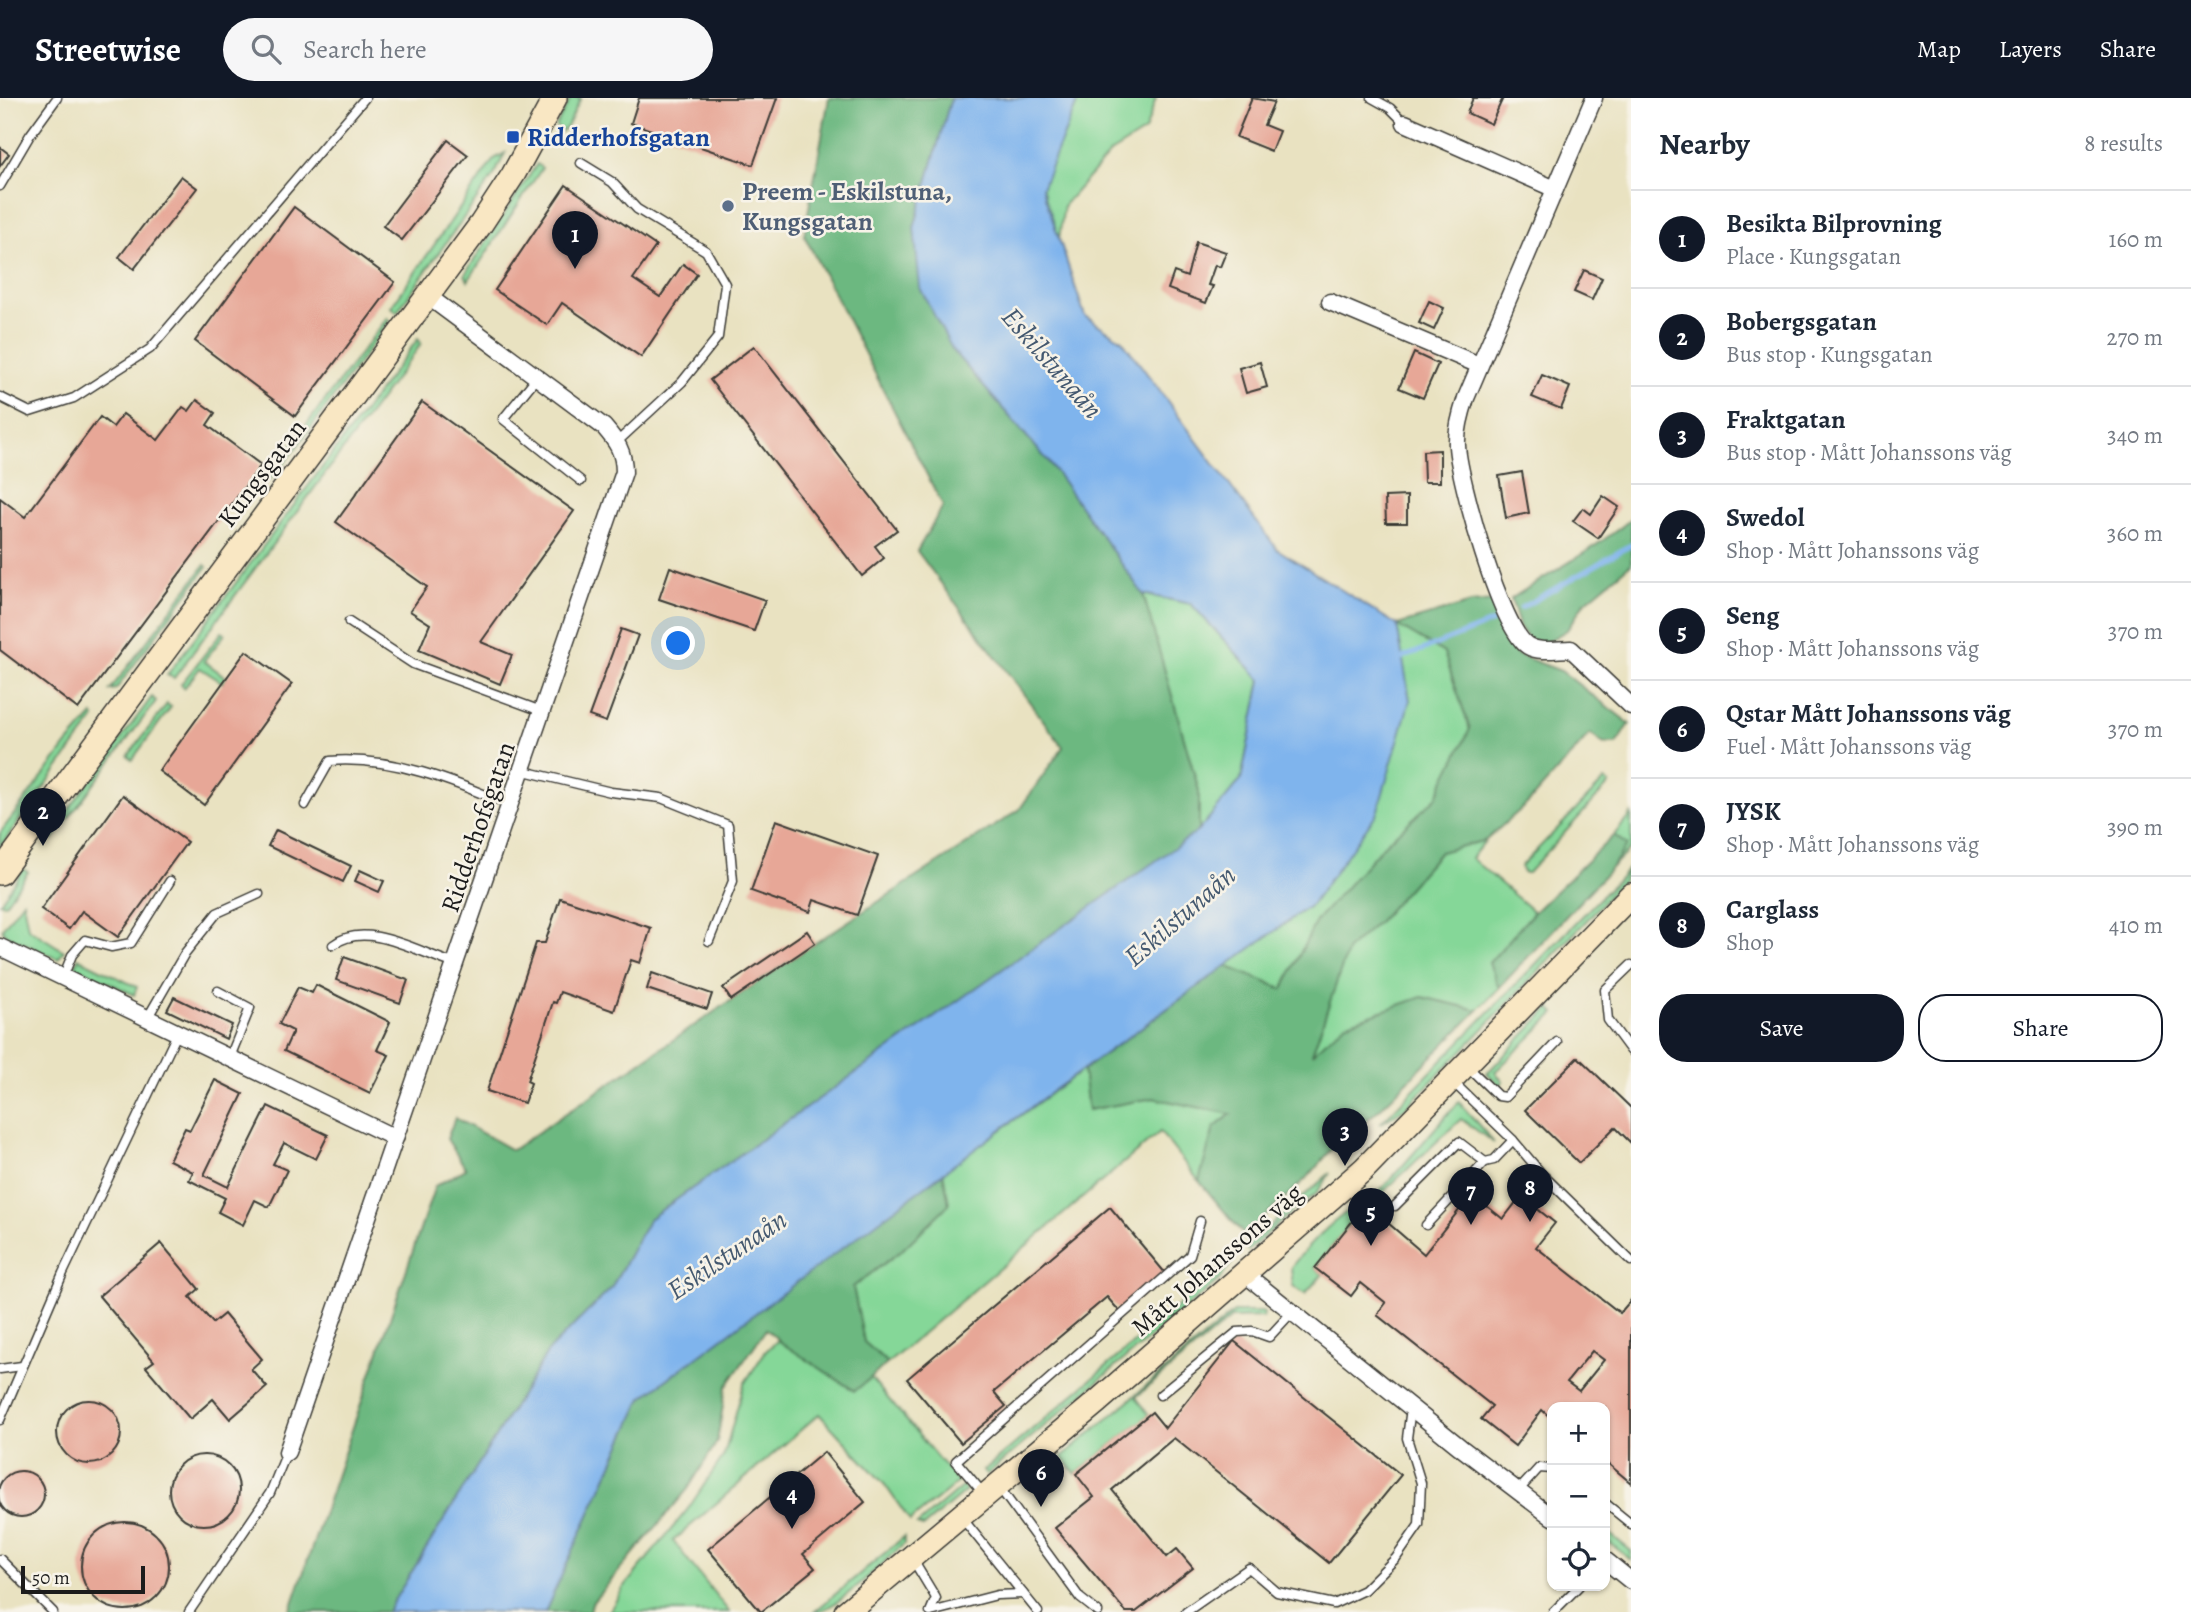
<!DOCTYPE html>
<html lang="en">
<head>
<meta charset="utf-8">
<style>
	body { margin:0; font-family:Alegreya,serif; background:#f6f6f7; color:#1f2937 }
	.controls { position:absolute; right:21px; bottom:21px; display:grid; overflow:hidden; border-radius:14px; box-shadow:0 2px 5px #0004 }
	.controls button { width:63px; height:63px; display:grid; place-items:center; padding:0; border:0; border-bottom:2px solid #e0e1e3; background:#fff; color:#1f2937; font:35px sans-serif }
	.scale { position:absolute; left:21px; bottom:18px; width:124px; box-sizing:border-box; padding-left:7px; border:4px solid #1c1c1c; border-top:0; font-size:19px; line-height:24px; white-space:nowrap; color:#1c1c1c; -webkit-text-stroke:5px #f7f3e8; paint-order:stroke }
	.you { position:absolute; left:679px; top:546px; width:24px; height:24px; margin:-18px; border:5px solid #fff; border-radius:50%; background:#1a73e8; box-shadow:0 0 0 10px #1a73e833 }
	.badge { display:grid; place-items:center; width:46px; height:46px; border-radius:50%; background:#111827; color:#fff; font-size:23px; font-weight:700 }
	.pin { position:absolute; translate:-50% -58px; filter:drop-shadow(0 2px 4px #0008) }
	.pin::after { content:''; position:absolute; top:37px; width:24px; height:21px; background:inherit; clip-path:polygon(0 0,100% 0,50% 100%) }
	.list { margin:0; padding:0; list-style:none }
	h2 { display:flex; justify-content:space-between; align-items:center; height:91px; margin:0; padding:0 28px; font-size:30px }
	h2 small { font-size:23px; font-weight:400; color:#747a83 }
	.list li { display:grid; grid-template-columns:46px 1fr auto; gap:21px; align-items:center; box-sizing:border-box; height:98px; padding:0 28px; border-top:2px solid #e0e1e3 }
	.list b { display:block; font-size:26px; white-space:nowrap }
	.list p { margin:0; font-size:23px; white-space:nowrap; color:#747a83 }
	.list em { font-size:23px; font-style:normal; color:#747a83 }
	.actions { display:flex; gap:14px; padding:21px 28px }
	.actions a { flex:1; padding:16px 0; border:2px solid #111827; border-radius:28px; text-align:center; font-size:24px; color:#111827 }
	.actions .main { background:#111827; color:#fff }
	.icon { flex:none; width:38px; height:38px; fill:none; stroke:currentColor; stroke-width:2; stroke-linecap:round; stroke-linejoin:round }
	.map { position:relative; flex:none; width:1631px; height:1514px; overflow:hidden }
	header { display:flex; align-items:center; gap:42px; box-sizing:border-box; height:98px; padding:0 35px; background:#111827; color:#fff }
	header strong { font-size:33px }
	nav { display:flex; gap:38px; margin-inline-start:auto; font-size:24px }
	.search { width:490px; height:63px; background:#f6f6f7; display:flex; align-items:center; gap:18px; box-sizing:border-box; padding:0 24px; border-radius:38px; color:#747a83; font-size:26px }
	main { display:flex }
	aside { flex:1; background:#fff }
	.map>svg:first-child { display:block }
	.green { fill:#85d798; stroke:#507a5a; stroke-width:2 }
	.forest { fill:#6cb880; stroke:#446a4e; stroke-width:2 }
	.water { fill:#7fb4ed; stroke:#4e6884; stroke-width:2 }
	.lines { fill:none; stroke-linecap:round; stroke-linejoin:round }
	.stream { stroke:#7fb4ed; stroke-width:5 }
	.building { fill:#e7a797; fill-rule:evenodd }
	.lane-casing { stroke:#3b3a35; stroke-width:11 }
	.street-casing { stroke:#3b3a35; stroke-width:19 }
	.secondary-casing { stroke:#3b3a35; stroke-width:26 }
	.lane { stroke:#fff; stroke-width:8 }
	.street { stroke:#fff; stroke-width:16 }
	.secondary { stroke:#f9e7c3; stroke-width:23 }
	.transit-dot { fill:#1a4fb4; stroke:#f7f3e8; stroke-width:2.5 }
	.service-dot { fill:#5c6f8a; stroke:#f7f3e8; stroke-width:2.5 }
	.labels { text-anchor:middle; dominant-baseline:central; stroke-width:5; stroke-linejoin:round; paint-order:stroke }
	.transit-label { font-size:26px; font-weight:bold; fill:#164399; stroke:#f7f3e8; text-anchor:start }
	.service-label { font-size:26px; font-weight:bold; fill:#4e5e75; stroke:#f7f3e8; text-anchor:start }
	.street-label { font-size:26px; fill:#1c1c1c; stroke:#f7f3e8 }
	.water-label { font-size:28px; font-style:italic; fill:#445970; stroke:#f7f3e8 }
</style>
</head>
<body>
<header>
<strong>Streetwise</strong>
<div class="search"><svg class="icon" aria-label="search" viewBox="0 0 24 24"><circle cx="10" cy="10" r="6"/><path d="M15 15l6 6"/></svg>Search here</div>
<nav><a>Map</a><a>Layers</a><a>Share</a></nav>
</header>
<main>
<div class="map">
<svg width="1631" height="1514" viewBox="0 0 1631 1514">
	<rect width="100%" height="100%" fill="#f7f3e8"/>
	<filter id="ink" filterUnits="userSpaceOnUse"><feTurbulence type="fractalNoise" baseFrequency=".0143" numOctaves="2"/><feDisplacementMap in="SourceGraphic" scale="14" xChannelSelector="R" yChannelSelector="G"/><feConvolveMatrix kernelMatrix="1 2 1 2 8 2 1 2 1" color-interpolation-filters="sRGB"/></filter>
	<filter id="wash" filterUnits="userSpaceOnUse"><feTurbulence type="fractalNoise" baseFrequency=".00686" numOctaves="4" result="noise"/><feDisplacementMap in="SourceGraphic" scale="28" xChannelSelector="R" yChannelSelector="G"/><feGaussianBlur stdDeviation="1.57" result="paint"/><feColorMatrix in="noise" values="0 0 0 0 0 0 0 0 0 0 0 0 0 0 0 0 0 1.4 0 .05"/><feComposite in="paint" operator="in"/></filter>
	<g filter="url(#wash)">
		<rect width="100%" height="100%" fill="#e9e2c1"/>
		<g class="green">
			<path d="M571,0h10l-14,29 -6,5 -5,-6z"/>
			<path d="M1079,0h77l-11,33 -35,22 -46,52 -5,34 -17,-52z"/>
			<path d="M505,55l-9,19 -99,140 -6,-5 103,-148z"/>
			<path d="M537,66l5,4 -74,113 -3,-7z"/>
			<path d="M387,220l3,2 -7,10 -107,145 -15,10z"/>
			<path d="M418,241l3,4 -5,8 -242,327 -7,-3z"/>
			<path d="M205,467l2,2 -91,122 -6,1z"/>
			<path d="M1143,496l48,10 70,76 -20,100 -42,51v-40z"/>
			<path d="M1397,527l47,28 26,77 -34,68 -53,48 -67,75 -33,68 -57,-23 86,-62 90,-248z"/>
			<path d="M222,534l3,2 -21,27 23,17 -4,5 -23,-15 -16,20 -3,-4z"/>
			<path d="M152,599l4,4 -103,138 -4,-3z"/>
			<path d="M167,606l4,3 -39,53 -4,-4z"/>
			<path d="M93,617l2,3 -95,129v-14l68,-90z"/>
			<path d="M1605,682l4,4 -81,89h-5l-2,-7z"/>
			<path d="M1631,716v34l-20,20 15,-23 -12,-10z"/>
			<path d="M1486,742l-15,18 63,54 -45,51 10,25 -21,22 -56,-13 -77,27 -34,32 37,-107 32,-29 60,-68z"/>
			<path d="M1631,768l-8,14 -37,41 -127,133 -54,54 -25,16z"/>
			<path d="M23,771l5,3 -23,32 -5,-1z"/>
			<path d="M23,803l5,27 36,23 -6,8 -52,-24 -4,-6z"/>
			<path d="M78,860l59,29 -3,8 -59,-29z"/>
			<path d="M1550,910l5,5 -60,59 8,9 -4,4 -12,-12z"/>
			<path d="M1083,972l5,40 65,-12 78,16 -17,14 -15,53 -39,-49 -272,231 -24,-21 -11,-55 49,-37 47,-46 -6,-32z"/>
			<path d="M1459,1004l35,41 -33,-24 -81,76 -14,9 -51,64 8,6 -18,20 -12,-8 -2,-19c15,-19 33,-38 53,-53 11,-7 23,-12 32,-20 30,-29 54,-62 83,-92z"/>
			<path d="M1330,1075l-14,21 -13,10 -4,-4z"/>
			<path d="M1292,1109l3,2 -47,42 -2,-4z"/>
			<path d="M1231,1166l-12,16 -233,195 -3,-4 243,-206z"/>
			<path d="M1234,1214h30l-1,5 -32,1 -95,79 13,18 -73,59 -14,-17z"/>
			<path d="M778,1242l76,51 17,-13 87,104 -48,39 -25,-36 -66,-71 -146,127 56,71h-120l15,-25 64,-78 36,-54 20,-71 21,-32z"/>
			<path d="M963,1388l3,5 -43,36 -6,-2z"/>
			<path d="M1605,1432l26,21v9l-26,-21z"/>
			<path d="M904,1439v7c-18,15 -69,68 -90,68z"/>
		</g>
		<g class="forest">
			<path d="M829,0h122l-37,130 39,123 96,111 94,132 56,197v40l-550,388 -38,70 -62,61 -162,262h-97l145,-426 31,-17 -19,-30 8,-21 57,32 303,-207 204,-133 44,-63 -146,-196 26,-45 -139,-271z"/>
			<path d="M1631,421v45l-47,39 -17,27 -22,13 -15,-3 -10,-12 -9,-29c40,-27 83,-49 120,-80z"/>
			<path d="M1493,503l23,53 45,17 69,53 -14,20h-12l-14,-10 -61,68 -43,38 -46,12 -60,68 -32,29 -36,105 33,-30 77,-27 56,13 -97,98 -50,42 -22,26 -65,59 -45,-54 15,-53 17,-14 -78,-16 -65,12 -5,-40 143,-104 57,23 33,-68 67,-75 53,-48 34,-69 -26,-76 -47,-28 74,-22z"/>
			<path d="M1614,737l13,10 -16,23 -112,120 -10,-25 45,-51z"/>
			<path d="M943,1074l6,32 -47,46 -49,37 11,55 24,21 -33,28 -72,-47 -17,-15 -40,58 -9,55 -29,47 -96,114 -2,9h-45l97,-214z"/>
		</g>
		<path class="water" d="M951,0h128l-37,90 43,128 37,24 155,209 120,76 13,75 -33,113 -65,91 -270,195 -400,299 -97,214h-158l162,-262 62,-61 38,-70 549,-388 43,-51 20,-100 -70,-76 -48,-10 -94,-132 -96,-111 -33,-63 -6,-60z"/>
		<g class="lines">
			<g class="stream">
				<path d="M1521,510l110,-63"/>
				<path d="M1399,561l94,-37"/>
			</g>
		</g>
		<g id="blocks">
			<g class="building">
				<path d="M639,0h138l-24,67 -122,-42z"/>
				<path d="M1252,0l22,4 -10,23 15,6 -8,20 -35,-14z"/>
				<path d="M1473,0h30l-12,26 -24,-11z"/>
				<path d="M448,42l20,15 -66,85 -19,-14z"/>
				<path d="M0,49l9,7 -9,12z"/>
				<path d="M181,78l16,12 -63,81 -15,-12z"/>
				<path d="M566,87l90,61 -23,33 27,18 23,-33 14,10 -56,83 -79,-54 -15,22 -52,-35z"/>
				<path d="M294,109l101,75 -100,134 -100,-75z"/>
				<path d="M1196,144l30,10 -6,15 -5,-2 -7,20 5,1 -7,17 -38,-14 6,-17 13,5z"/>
				<path d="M1584,172l18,8 -10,22 -18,-8z"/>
				<path d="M1429,203l15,7 -10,22 -15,-7z"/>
				<path d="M754,248l143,184 -22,16 9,12 -22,18 -152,-196z"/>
				<path d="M1414,255l24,11 -15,34 -24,-10z"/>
				<path d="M1260,264l7,25 -21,6 -7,-25z"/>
				<path d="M1542,277l28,12 -9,22 -29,-12z"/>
				<path d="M197,302l18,13 -8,12 54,40 -183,244 -78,-59v-152l25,19 75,-100 13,10 10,-13 35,26 25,-33 6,4z"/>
				<path d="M422,304l152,109 -93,131 31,13 -12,29 -81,-34 11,-26 -20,-13 17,-24 -91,-65z"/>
				<path d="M1440,352v32h-16l-1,-31z"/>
				<path d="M1522,374l7,41 -23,5 -7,-42z"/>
				<path d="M1407,398v27h-21l-1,-26z"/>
				<path d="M1603,398l16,11 -21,31 -25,-17 10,-13 8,6z"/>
				<path d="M670,469l95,33 -11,31 -95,-32z"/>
				<path d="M621,531l17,6 -32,87 -17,-6z"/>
				<path d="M246,553l46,33 -88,121 -45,-34z"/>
				<path d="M123,697l64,47 -69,95 -36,-26 -13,18 -28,-20z"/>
				<path d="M776,722l102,36 -21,59 -43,-15 -4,12 -59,-21z"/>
				<path d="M276,732l75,36 -8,16 -75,-36z"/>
				<path d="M360,772l24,11 -5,11 -24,-11z"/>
				<path d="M560,800l91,30 -11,35 -9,-3 -17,51 -54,-19 -4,11 -3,-1 -26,79 4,2 -7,20 -37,-12 49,-148h9z"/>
				<path d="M807,833l8,12 -84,57 -8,-12z"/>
				<path d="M344,859l64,23 -8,23 -64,-23z"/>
				<path d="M652,875l60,21 -5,15 -60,-20z"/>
				<path d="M316,887l74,37 -13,28 12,5 -19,38 -86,-42 9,-20 -14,-7 19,-37 14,6z"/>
				<path d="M174,899l58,28 -6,14 -59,-29z"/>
				<path d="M1578,959l53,51v35l-16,-16 -36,36 -54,-53z"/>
				<path d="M215,982l28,14 -39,81 24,12 40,-81 60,29 -12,24 -32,-16 -11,21 14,6 -18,37 -14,-7 -12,25 -25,-13 7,-14 -36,-18 4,-8 -24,-12 16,-32 5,2z"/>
				<path d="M1472,1096l31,25 18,-23 34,27 -19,24 84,66 11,-13v183l-26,-22v-54h-53v12l-10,-9 -27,36 -34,-27 11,-13 -115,-91 9,-12 -25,-20 -10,13 -36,-28 51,-64 58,50zM1592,1253l12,9 -25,31 -12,-9z"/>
				<path d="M1110,1109l56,67 -45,39 -14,-16 -113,95 12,14 -45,37 -54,-64z"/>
				<path d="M161,1145l38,46 -9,8 23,26 11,-9 38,45 -11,10 16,18 -37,32 -17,-20 -23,20 -44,-52 8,-6 -55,-65z"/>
				<path d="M1234,1243l167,134 -72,88 -155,-125 -62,52 55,67 10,-8 16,19 -57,44h-10l-71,-84 39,-31 -18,-23 76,-62 13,16z"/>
				<circle cx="89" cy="1334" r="32"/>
				<path d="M824,1354l41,50 -62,52 12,14 -54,44 -53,-63z"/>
				<circle cx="204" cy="1392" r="35"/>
				<circle cx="21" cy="1396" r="23"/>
				<circle cx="125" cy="1468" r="44"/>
			</g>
		</g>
	</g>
	<g filter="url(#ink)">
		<use href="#blocks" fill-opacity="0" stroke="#3b3a35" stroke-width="2"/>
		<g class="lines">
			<g class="lane-casing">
				<g id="lane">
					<path d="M1372,0l18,10 15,15"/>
					<path d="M581,65l31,19 25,27 69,42 19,33 -7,53 -36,45 -65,60"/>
					<path d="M0,88l30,-51 27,-37"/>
					<path d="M537,279l-34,42 78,62"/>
					<path d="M0,299l30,15 44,-14 76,-49 215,-251"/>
					<path d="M349,524l64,42 131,48"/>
					<path d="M524,673l87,21 50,6 67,27 5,56 -24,60"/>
					<path d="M305,707l25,-44c61,-5 124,20 179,44"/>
					<path d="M333,847c34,-26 88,9 123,19"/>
					<path d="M1631,867l-26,25 3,30 23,31"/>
					<path d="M63,879l9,-22 13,-15 26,7 20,-4 39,-62"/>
					<path d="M218,893l32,17 -20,49"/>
					<path d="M148,919l37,-64 32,-40 42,-19"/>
					<path d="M1467,968l31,30 7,1 52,-55"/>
					<path d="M1513,1042l29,34 89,87"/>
					<path d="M1395,1108l64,-64 26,20 9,-2 19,-20 -61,-59"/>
					<path d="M1426,1127l59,-63"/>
					<path d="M0,1271l22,-3"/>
					<path d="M1160,1297l77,-63 15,-1 17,6 24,-26"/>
					<path d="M0,1322l63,-147 115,-241"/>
					<path d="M999,1389l81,111 18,14"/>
					<path d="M1518,1393l21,-23 13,1"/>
					<path d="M983,1395l-27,-32 234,-206 10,-34"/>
					<path d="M1605,1405l26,21"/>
					<path d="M962,1420l76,94"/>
					<path d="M0,1461l53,53"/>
					<path d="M913,1462l23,38 -6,14"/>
					<path d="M189,1514l81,-119 17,-41"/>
					<path d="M931,1514l66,-17 26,-1"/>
					<path d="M1186,1514l63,-44 28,24 57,12 30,-14 32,-32 23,-33 2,-42 -14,-45 4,-30"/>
					<path d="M1553,1514l26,-26"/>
				</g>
			</g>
			<g class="street-casing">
				<g id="street">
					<path d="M1594,0l-128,300c-5,15 -10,32 -9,48 2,34 44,184 71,200 12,7 29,3 43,3l60,57"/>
					<path d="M1405,25l150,66"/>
					<path d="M1330,204l149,63"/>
					<path d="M0,849l395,191"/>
					<path d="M1245,1176l215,173 92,70"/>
					<path d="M287,1354l337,-980c0,-20 -7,-30 -20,-45l-175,-130"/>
					<path d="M1605,1462l26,21"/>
				</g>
			</g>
			<g class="secondary-casing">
				<g id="secondary">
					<path d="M0,775l481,-649 32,-49 42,-77"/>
					<path d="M846,1514l251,-210 267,-233 267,-274"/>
				</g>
			</g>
			<use href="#lane" class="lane"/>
			<use href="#street" class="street"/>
			<use href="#secondary" class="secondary"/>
		</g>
	</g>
	<rect class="transit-dot" x="506" y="32" width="14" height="14" rx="3.5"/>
	<circle class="service-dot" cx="728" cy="108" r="7"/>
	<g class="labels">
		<g class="transit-label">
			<text x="527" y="39">Ridderhofsgatan</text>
		</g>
		<g class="service-label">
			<text x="742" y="93">Preem - Eskilstuna,<tspan x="742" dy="30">Kungsgatan</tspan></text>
		</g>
		<g class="street-label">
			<text transform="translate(262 375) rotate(-53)">Kungsgatan</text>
			<text transform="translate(478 729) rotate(-71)">Ridderhofsgatan</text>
			<text transform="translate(1217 1162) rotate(-41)">Mått Johanssons väg</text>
		</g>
		<g class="water-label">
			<text transform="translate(1052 265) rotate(49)">Eskilstunaån</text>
			<text transform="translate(1180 818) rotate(-41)">Eskilstunaån</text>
			<text transform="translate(727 1157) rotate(-34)">Eskilstunaån</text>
		</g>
	</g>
</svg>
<div class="controls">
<button>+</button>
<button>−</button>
<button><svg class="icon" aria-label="locate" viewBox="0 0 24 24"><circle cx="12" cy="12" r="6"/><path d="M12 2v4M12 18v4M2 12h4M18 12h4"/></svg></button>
</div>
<div class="scale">50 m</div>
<div class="you"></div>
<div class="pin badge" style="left:575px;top:171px">1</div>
<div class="pin badge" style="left:43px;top:748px">2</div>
<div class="pin badge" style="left:1345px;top:1068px">3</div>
<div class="pin badge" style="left:792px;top:1431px">4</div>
<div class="pin badge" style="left:1371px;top:1148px">5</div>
<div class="pin badge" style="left:1041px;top:1409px">6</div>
<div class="pin badge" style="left:1471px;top:1127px">7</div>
<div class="pin badge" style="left:1530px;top:1124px">8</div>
</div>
<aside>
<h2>Nearby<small>8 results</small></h2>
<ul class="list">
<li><span class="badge">1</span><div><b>Besikta Bilprovning</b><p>Place · Kungsgatan</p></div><em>160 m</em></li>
<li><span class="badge">2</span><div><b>Bobergsgatan</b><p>Bus stop · Kungsgatan</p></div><em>270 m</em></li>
<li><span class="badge">3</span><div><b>Fraktgatan</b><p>Bus stop · Mått Johanssons väg</p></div><em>340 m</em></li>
<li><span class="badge">4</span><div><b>Swedol</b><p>Shop · Mått Johanssons väg</p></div><em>360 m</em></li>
<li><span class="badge">5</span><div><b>Seng</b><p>Shop · Mått Johanssons väg</p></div><em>370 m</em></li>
<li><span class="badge">6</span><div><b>Qstar Mått Johanssons väg</b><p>Fuel · Mått Johanssons väg</p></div><em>370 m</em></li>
<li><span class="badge">7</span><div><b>JYSK</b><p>Shop · Mått Johanssons väg</p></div><em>390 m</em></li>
<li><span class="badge">8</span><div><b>Carglass</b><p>Shop</p></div><em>410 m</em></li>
</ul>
<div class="actions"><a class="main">Save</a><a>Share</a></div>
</aside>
</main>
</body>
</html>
